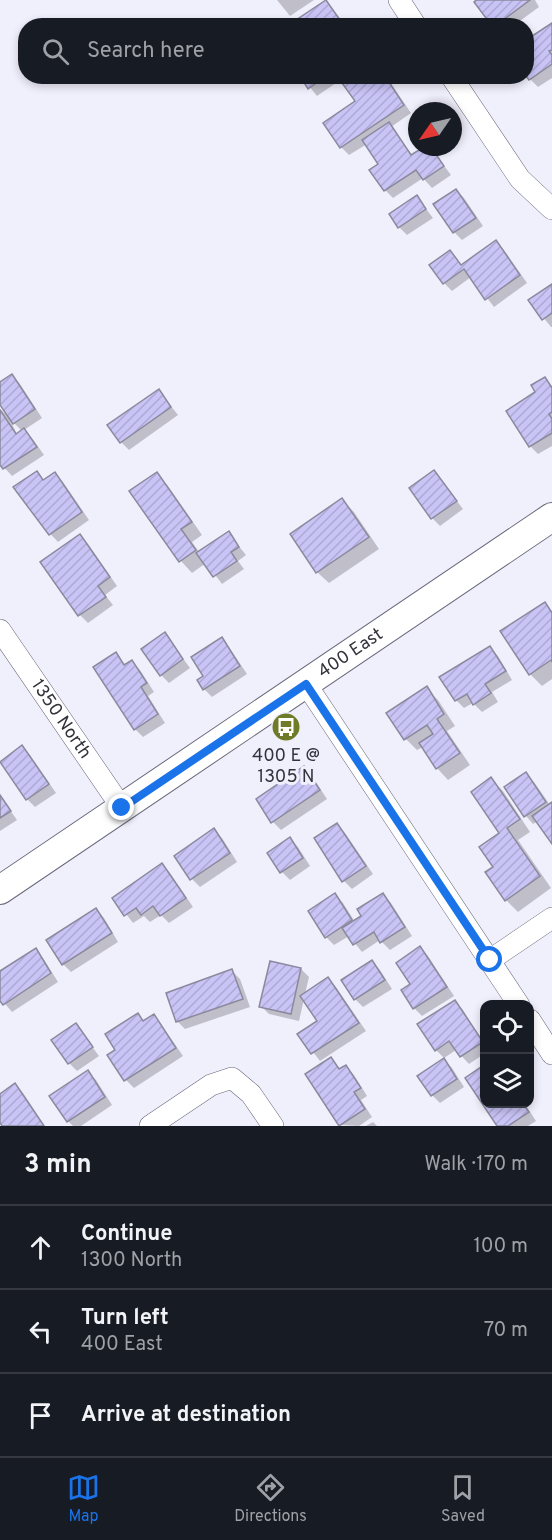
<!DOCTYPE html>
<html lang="en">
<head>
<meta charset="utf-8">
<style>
	body { margin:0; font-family:Overpass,sans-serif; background:#242831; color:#f1f3f6 }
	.controls { position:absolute; right:18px; bottom:18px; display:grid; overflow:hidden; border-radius:12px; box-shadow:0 3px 9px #0003 }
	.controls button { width:54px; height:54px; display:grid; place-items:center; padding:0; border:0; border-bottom:2px solid #363941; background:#171b24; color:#f1f3f6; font:30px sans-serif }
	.compass { position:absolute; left:408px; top:102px; width:54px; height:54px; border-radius:50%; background:#171b24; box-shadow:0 3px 9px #0003; rotate:236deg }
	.stop { position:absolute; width:18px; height:18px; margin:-14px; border:4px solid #1a73e8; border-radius:50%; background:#fff }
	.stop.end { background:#1a73e8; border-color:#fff; box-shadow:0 2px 6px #0008 }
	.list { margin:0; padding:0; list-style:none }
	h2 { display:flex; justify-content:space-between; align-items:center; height:78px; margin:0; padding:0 24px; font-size:26px }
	h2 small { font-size:20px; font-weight:400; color:#9ea1a6 }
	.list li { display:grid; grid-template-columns:39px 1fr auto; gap:18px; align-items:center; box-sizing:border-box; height:84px; padding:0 24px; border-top:2px solid #363941 }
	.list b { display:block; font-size:22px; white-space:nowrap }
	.list p { margin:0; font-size:20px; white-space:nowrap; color:#9ea1a6 }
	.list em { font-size:20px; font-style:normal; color:#9ea1a6 }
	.icon { flex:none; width:33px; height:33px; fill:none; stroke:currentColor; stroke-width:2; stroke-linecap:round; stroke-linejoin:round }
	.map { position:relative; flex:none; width:552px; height:1126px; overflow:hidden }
	.search { position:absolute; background:#171b24; box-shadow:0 3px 9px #0003; left:18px; right:18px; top:18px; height:66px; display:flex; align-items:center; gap:15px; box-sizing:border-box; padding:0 21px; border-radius:24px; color:#9ea1a6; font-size:22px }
	.sheet { height:330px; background:#171b24 }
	nav { display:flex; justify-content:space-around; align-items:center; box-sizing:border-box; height:84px; border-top:2px solid #363941; background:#171b24; font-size:16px; color:#9ea1a6 }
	nav a { display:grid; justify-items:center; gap:3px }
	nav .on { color:#1a73e8 }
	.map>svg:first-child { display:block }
	.shadow { fill:#0003; fill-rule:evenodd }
	.building { fill:url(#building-hatch); stroke:#8b899d; stroke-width:1.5 }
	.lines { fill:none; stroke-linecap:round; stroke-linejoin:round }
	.minor-casing { stroke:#69677a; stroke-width:22 }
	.secondary-casing { stroke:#69677a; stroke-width:30 }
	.minor { stroke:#fff; stroke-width:21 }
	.secondary { stroke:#fff; stroke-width:28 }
	.route { stroke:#1a73e8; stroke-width:8 }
	.labels { text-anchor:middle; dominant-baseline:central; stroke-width:6; stroke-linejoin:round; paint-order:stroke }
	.street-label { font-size:18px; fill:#33333b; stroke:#f0effc }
	.poi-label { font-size:18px; fill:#33333b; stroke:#f0effc }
</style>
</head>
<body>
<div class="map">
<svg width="552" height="1126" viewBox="0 0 552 1126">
	<defs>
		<pattern id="building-hatch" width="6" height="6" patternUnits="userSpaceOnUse" patternTransform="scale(1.5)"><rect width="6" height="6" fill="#c9c4f6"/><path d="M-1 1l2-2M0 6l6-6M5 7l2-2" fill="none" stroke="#ada9d4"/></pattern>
	</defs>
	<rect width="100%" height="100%" fill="#f0effc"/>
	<g class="shadow">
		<path d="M277,0h37l-24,16z"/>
		<path d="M479,0h56l4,7 -26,19h-20z"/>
		<path d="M327,1l19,25h-57z"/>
		<path d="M552,24v54l-14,9 -12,-12z"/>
		<path d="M301,76h34l4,5 -22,15z"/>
		<path d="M354,76h32l25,37 -20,14 22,29 14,-9h3l21,28 -19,13 -9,-10 -30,20 -8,-8 -5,-26 -13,-20 -18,11 -8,-8 -16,-24 32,-21z"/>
		<path d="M456,190l8,8 19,28 -21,14 -8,-8z"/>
		<path d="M417,197l16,21 -26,17 -8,-8z"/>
		<path d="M496,242l8,8 23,33 -33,24 -23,-30 -19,14 -8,-8 6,-31 12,14z"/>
		<path d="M552,285v42h-1l-21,-26z"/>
		<path d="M12,376l8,8 22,34 -18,12 8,8 12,17 -32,21 -12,-13v-54l9,8 -9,-15v-18zM9,418l13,13 -5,3z"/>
		<path d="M544,378l8,8v60l-14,8 -8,-8 -22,-35 29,-18z"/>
		<path d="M159,391l19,24 -49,35 -8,-8z"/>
		<path d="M434,472l29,37 -23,17 -8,-8z"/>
		<path d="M36,473l9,8 10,-7 8,8 26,38 -31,22 -18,-19z"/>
		<path d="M157,474l11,12 34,49 -10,7 7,10 29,-19 18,22 -8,6 6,8 -22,15 -16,-21 -14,10 -11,-12 -50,-70z"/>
		<path d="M342,500l12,12 25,37 -50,34 -12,-11z"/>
		<path d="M80,536l8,8 29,42 -12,9 8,10 -25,18 -8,-8 -38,-53z"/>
		<path d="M544,604l8,7v68l-10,7 -12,-12z"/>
		<path d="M165,634l25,34 -21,15 -8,-8z"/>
		<path d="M221,639l8,8 18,27 -35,23 -8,-8 1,-13z"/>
		<path d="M490,648l8,8 14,24 -20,12 6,10 -16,10 -9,-9 -9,5 -8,-8 -14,-23z"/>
		<path d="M116,653l10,13 6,-4 8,8 14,22 -6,4 17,27 -22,14 -8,-8z"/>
		<path d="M426,688l12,12 17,26 -8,5 23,34 -22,15 -11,-12 -14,-21 -6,3 -11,-11z"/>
		<path d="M22,747l8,8 26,38 -21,14 -8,-8z"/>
		<path d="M304,768l8,8 15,23 -46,31 -8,-8z"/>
		<path d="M526,774l8,8 16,23 2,-1v37l-14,-20 -5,3 -7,-8 -20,-29z"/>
		<path d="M491,779l12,12 27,41 -12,8 33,48 -33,24 -12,-12 -11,-33 6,-34z"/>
		<path d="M0,796l17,24 -17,11z"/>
		<path d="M337,825l8,8 28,41 -21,15 -8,-8z"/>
		<path d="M214,830l8,8 15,24 -37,25 -8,-8 -16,-23z"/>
		<path d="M290,839l8,8 12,19 -20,14 -8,-8z"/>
		<path d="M162,865l8,8 23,34 -24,16 -8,-8 -11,7 -6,-6 -11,7 -19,-25z"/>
		<path d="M335,895l8,8 12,19 28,-27 8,8 21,33 -22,14 -10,-10 -18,12 -13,-16 -15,9 -8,-8z"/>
		<path d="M96,910l8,8 14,24 -47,30 -8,-8z"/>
		<path d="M420,948l8,8 26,40 -32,20 -8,-8 -2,-23z"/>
		<path d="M35,950l8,8 15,24 -46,30 -12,-14v-25z"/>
		<path d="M372,962l8,8 12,19 -29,18 -8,-8 -12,-19z"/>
		<path d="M301,969l8,8 -4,17 23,-15 8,8 30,44 -46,30 -21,-27 20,-12 -15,-23 -5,22 -30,-7 -8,-8z"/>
		<path d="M232,971l8,8 10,28 -65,22 -8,-8z"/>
		<path d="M455,1002l8,8 21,33v11l-15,10 -13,-14 -12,8 -8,-8z"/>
		<path d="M138,1015l6,7 9,-6 8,8 22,32 -49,32 -8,-8 -16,-25 7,-5z"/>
		<path d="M76,1025l23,31 -22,15 -8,-8z"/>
		<path d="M331,1059l10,11 5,-3 8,8 13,21 -6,4 11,17 -13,9 -19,-1z"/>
		<path d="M444,1060l8,8 12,19 -24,16 -8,-8z"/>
		<path d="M484,1066v38h41l11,17 -8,5h-30l-31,-48z"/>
		<path d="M88,1072l8,8 16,25 -31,21h-8l-5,-5z"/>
		<path d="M15,1085l8,8 22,33h-41l-4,-5v-26z"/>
		<path d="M373,1122l4,4h-11z"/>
	</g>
	<g class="building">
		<path d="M326,0l18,26h-57z"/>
		<path d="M476,0h54l-35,26h-3l-18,-24z"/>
		<path d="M552,23v27l-3,1 3,4v9l-23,16 -3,-4v-36z"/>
		<path d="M300,76h26l-18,13z"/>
		<path d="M351,76h34l19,29 -64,43 -17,-25 32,-22 -13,-18z"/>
		<path d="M389,122l22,33 13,-8h7l13,19 -21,14 -7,-10 -32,21 -15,-21 9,-6 -16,-24z"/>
		<path d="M456,189l20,29 -23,15 -20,-29z"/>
		<path d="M417,195l9,14 -28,19 -9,-14z"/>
		<path d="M496,240l24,35 -35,25 -21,-31 -21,15 -14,-19 21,-15 11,15z"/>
		<path d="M552,284v29l-10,7 -14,-20z"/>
		<path d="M12,374l23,35 -22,15 -13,-19v-23z"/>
		<path d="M545,377l7,11v24l-3,2 3,5v14l-23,14 -23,-36 29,-19 -4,-7z"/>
		<path d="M159,389l12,18 -51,36 -13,-18z"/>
		<path d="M0,410l16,24 8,-6 13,19 -34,22 -3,-4z"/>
		<path d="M434,470l23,31 -26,18 -22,-31z"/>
		<path d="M37,471l6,9 12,-8 27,40 -33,23 -36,-48z"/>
		<path d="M157,472l35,50 -11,7 15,21 -17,12 -50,-71z"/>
		<path d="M342,498l27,39 -53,36 -26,-39z"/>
		<path d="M229,531l10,16 -8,5 6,9 -24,16 -17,-24z"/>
		<path d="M80,534l30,43 -12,9 8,11 -28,19 -38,-54z"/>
		<path d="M545,602l7,11v49l-1,-2 -22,15 -29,-44z"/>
		<path d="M165,632l18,27 -23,17 -19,-27z"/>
		<path d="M222,637l18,29 -37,24 -6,-10 6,-4 -12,-19z"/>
		<path d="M490,646l16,25 -21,13 6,9 -18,12 -6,-11 -12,7 -16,-24z"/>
		<path d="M116,652l8,13 8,-5 15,23 -6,4 17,27 -24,16 -41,-63z"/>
		<path d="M427,686l17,28 -7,5 23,34 -24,16 -17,-26 14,-9 -6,-9 -23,15 -18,-27z"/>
		<path d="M22,745l27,39 -23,16 -26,-38z"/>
		<path d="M304,766l16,24 -49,33 -15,-24z"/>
		<path d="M526,772l20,30 -22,15 -20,-30z"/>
		<path d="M491,777l29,42 -13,9 33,48 -35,25 -20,-29 8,-5 -14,-20 20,-14 -28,-41z"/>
		<path d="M0,795l11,16 -11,7z"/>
		<path d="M552,802v42l-20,-28z"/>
		<path d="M337,823l29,43 -24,16 -28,-44z"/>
		<path d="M214,828l16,25 -40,27 -16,-24z"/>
		<path d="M290,837l13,21 -23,15 -13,-20z"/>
		<path d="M162,863l24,35 -26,18 -7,-10 -12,9 -5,-7 -12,8 -12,-18z"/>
		<path d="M335,893l17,27 -27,18 -17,-27z"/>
		<path d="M383,893l22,34 -25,16 -6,-11 -21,13 -11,-17 19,-12 -4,-7z"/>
		<path d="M96,908l16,25 -50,32 -16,-25z"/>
		<path d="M420,946l27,41 -34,22 -12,-19 9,-6 -14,-21z"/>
		<path d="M36,948l15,25 -48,32 -3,-4v-30z"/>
		<path d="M372,960l13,20 -31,20 -13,-20z"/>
		<path d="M270,961l31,7 -10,46 -32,-7z"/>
		<path d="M232,969l11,30 -67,23 -10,-29z"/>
		<path d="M328,977l31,46 -48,31 -14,-20 20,-13 -17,-25z"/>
		<path d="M455,1000l28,42 -23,15 -11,-16 -14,10 -18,-27z"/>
		<path d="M138,1013l5,8 11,-7 22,34 -52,33 -17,-26 8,-5 -10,-16z"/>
		<path d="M76,1023l17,24 -25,17 -17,-24z"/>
		<path d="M331,1057l8,12 7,-4 15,23 -7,4 11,17 -26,17 -34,-52z"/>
		<path d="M444,1058l13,21 -26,17 -14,-20z"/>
		<path d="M484,1065v39h39l6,8 -21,14h-11l-32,-48z"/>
		<path d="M88,1070l17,27 -38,25 -18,-26z"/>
		<path d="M15,1083l29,43h-42l-2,-3v-29z"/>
	</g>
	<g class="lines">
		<g class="minor-casing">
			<g id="minor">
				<path d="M399,0l17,26"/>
				<path d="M451,76l69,103 32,30"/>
				<path id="s1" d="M0,630l122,178"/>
				<path d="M306,684l213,321"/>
				<path d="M490,960l62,-42"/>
				<path d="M530,1020l22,34"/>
				<path d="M150,1126l61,-41 21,-7 19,16 22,32"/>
			</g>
		</g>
		<g class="secondary-casing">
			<g id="secondary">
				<path id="s2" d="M0,890l552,-373"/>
			</g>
		</g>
		<use href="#minor" class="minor"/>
		<use href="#secondary" class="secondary"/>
	</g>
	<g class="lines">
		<path class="route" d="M122,808l184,-124 184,276"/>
	</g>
	<defs>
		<g id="bus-disc" transform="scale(1.5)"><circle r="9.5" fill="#6f7b28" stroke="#f0effc"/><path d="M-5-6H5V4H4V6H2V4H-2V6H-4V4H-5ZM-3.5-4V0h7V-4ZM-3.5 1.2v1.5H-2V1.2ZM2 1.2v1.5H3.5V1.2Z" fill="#fff"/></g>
	</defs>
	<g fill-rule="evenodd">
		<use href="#bus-disc" x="286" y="727"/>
	</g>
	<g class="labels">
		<g class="street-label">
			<text stroke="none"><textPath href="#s2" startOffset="423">400 East</textPath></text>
			<text stroke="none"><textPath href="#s1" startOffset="108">1350 North</textPath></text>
		</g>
		<g class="poi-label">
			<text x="286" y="756">400 E @<tspan x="286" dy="21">1305 N</tspan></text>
		</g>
	</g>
</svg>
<div class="controls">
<button><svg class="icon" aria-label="locate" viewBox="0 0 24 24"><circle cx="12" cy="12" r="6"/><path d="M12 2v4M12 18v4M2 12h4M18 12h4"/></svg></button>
<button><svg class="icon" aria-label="layers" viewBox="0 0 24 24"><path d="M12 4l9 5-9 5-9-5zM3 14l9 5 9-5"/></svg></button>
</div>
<svg class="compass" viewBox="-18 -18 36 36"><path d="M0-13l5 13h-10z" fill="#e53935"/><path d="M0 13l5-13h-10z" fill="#9ea1a6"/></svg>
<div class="stop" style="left:490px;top:960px"></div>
<div class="stop end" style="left:122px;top:808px"></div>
<div class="search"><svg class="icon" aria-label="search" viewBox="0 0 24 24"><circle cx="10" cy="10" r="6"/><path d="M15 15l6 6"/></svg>Search here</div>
</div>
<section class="sheet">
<h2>3 min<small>Walk · 170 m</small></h2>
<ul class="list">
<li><svg class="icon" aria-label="ahead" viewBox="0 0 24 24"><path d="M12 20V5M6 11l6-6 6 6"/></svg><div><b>Continue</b><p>1300 North</p></div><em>100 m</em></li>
<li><svg class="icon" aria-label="left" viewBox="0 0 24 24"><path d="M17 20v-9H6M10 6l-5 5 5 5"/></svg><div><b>Turn left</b><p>400 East</p></div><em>70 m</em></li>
<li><svg class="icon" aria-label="arrive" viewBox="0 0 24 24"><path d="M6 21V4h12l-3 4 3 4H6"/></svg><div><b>Arrive at destination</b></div></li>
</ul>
</section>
<nav>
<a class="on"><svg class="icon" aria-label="map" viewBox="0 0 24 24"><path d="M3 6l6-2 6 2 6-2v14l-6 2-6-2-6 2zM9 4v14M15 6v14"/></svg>Map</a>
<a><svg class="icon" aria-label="directions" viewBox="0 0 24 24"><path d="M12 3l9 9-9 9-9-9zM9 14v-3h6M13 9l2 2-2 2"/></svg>Directions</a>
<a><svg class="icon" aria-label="saved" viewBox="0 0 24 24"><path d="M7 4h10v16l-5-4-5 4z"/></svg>Saved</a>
</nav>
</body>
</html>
